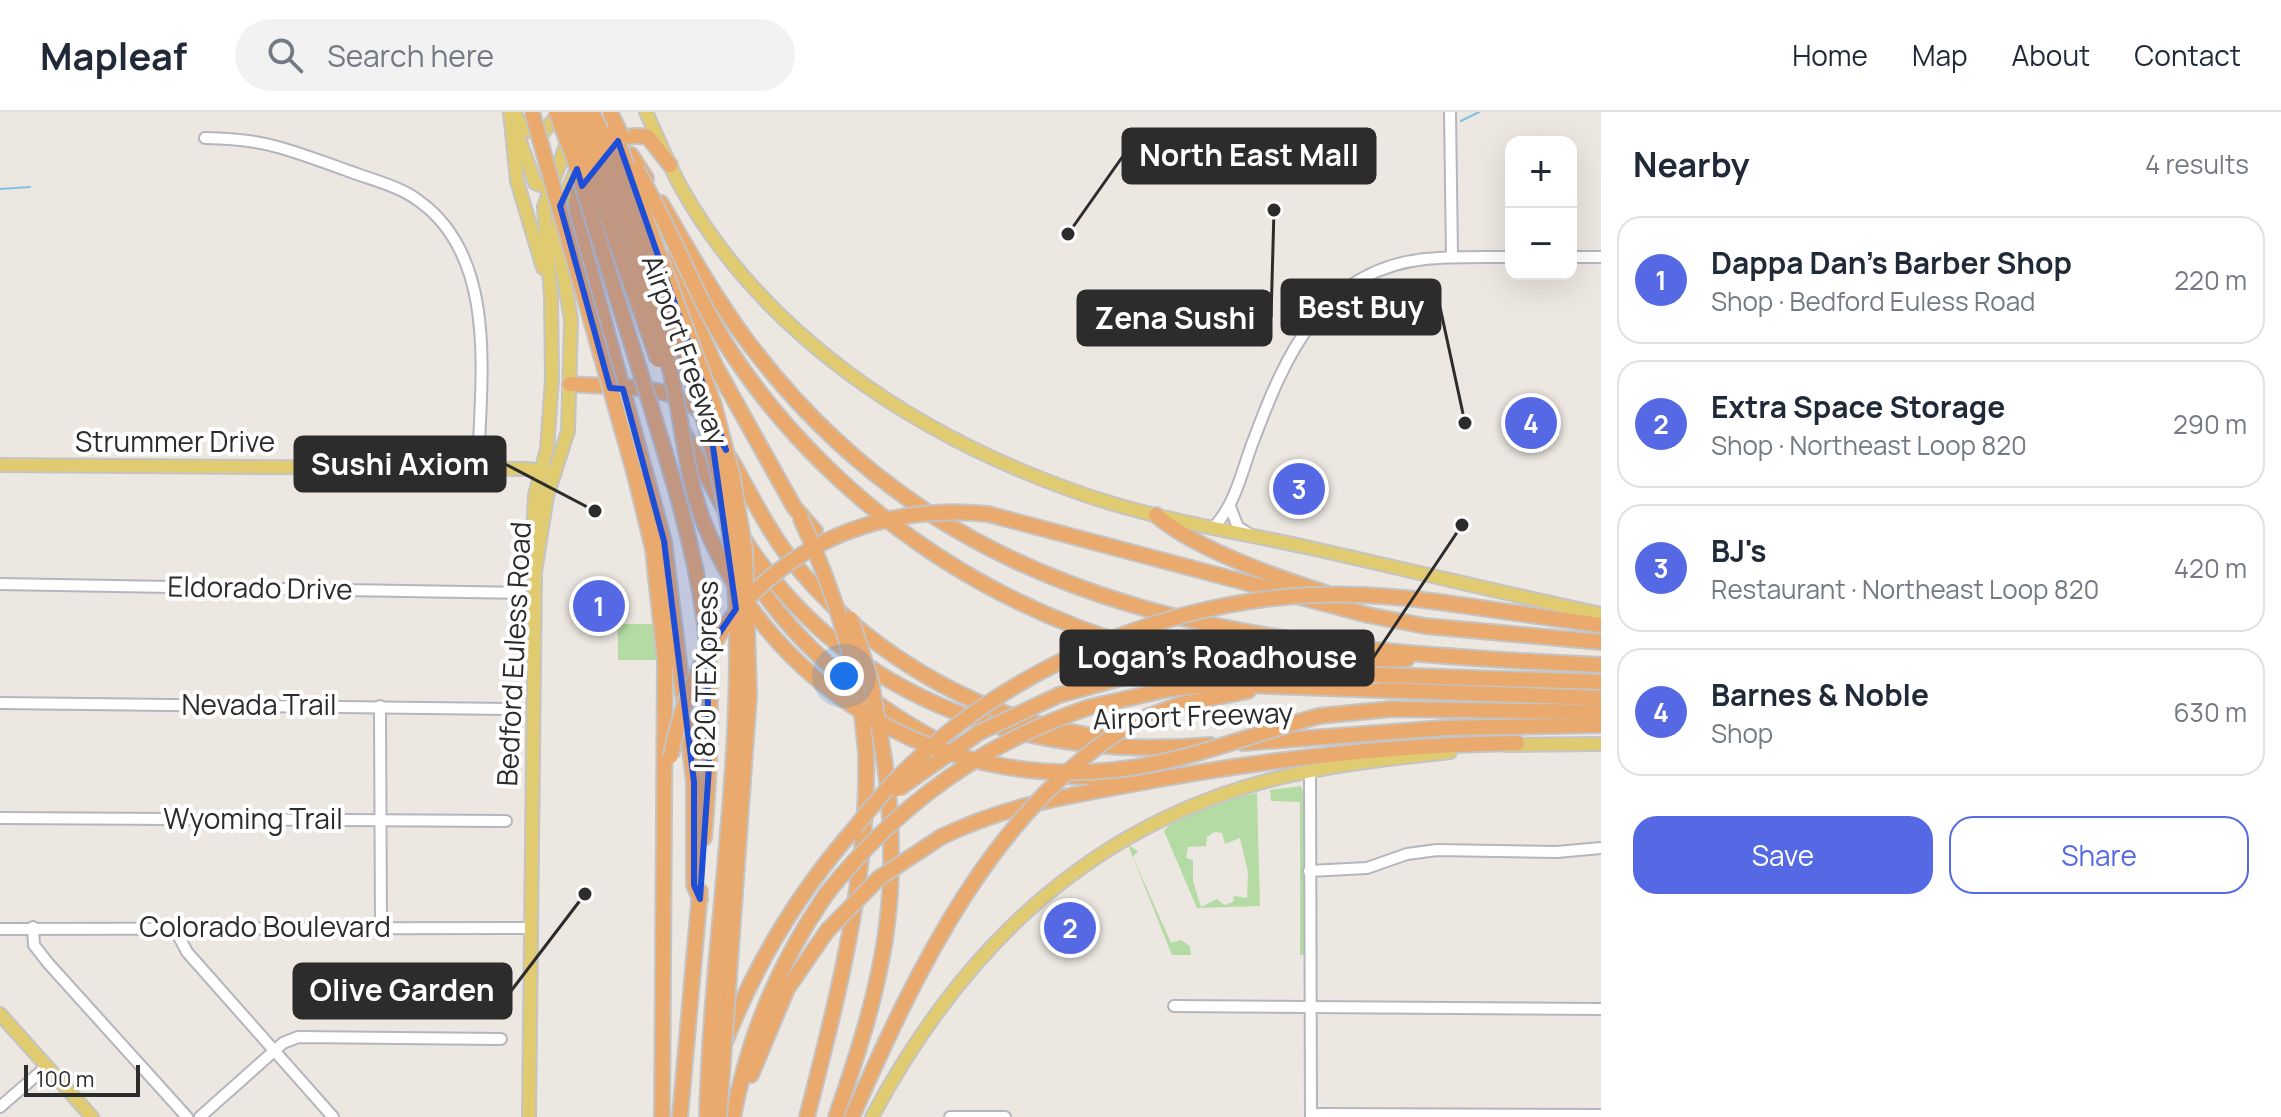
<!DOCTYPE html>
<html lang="en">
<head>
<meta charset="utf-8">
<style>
	:root { --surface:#fff; --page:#f2f2f3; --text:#1f2937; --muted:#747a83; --line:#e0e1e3; --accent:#5569e4 }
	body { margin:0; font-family:Manrope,sans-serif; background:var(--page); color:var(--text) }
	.controls { position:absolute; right:24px; top:24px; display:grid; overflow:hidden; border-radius:16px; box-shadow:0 8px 32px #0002 }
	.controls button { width:72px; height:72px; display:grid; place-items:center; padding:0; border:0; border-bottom:2px solid var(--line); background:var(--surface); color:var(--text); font:40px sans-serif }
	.scale { position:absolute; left:24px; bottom:20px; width:116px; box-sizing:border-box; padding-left:8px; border:4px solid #2c2c2c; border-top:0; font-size:22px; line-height:28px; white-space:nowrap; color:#2c2c2c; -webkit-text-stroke:6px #fff; paint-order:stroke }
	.you { position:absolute; left:844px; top:564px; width:28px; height:28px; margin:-20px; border:6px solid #fff; border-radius:50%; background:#1a73e8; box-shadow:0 0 0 12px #1a73e833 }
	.badge { display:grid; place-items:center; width:52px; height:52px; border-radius:50%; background:var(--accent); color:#fff; font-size:26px; font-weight:700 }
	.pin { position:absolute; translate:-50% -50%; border:4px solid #fff; box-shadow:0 2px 8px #0006 }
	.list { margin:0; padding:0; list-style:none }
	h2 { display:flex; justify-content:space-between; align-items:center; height:104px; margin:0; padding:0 32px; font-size:34px }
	h2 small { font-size:26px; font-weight:400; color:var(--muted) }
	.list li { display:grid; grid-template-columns:52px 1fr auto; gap:24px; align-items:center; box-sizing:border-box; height:128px; margin:0 16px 16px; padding:0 16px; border:2px solid var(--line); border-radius:24px }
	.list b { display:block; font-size:30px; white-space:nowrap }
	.list p { margin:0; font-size:26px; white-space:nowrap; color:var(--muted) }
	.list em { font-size:26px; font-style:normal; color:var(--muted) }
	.actions { display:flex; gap:16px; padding:24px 32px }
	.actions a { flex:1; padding:18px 0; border:2px solid var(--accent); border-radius:24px; text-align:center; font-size:28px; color:var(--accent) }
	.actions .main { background:var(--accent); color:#fff }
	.icon { flex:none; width:44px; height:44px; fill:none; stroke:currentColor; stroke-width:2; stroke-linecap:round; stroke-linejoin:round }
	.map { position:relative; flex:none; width:1601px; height:1005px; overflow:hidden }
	header { display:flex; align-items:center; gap:48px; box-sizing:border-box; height:112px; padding:0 40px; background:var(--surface); border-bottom:2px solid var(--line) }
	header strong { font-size:38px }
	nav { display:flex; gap:44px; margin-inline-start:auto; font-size:28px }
	.search { width:560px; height:72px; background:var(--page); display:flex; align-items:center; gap:20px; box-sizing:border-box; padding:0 28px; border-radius:44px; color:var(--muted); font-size:30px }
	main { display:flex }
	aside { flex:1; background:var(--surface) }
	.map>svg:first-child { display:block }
</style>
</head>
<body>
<header>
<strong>Mapleaf</strong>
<div class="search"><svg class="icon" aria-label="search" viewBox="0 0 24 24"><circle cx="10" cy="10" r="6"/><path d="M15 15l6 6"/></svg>Search here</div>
<nav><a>Home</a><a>Map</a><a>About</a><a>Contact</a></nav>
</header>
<main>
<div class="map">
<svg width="1601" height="1005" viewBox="0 0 1601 1005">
	<rect width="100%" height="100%" fill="#ece7e0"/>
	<!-- green -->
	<g fill="#b4dba4" fill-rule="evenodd">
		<path d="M618 512H654L658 548H618Z"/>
		<path d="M1301 674 1305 684 1304 843H1300V690L1271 689 1270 678Z"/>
		<path d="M1257 681 1260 794 1197 796 1164 719C1176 702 1236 685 1257 681ZM1214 720 1222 721 1225 732 1240 726 1248 760 1247 786 1234 784 1233 790 1224 793 1217 787 1201 795 1193 769V748L1186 746 1188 735 1206 734 1207 725Z"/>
		<path d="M1128 733 1138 739 1133 745 1171 831 1181 828 1190 834 1191 843H1172Z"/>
	</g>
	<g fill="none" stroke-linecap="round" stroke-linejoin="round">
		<!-- stream -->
		<g stroke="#81c2e0" stroke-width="2">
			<path d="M1461 9 1479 0"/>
			<path d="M0 77 30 75"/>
		</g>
		<!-- minor casing -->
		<g stroke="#b4b5be" stroke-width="14">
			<g id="minor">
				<path d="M1450 0 1452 145"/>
				<path d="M205 26C268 27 289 38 346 58 369 67 400 74 419 89 500 147 480 271 478 357"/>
				<path d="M1571 145H1601"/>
				<path d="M1230 395 1238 415 1249 422"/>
				<path d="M1214 415C1237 390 1242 357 1254 327 1286 242 1322 158 1425 147 1453 144 1482 145 1511 145"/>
				<path d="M0 472 521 481"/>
				<path d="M0 591 518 597"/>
				<path d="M380 594 381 816"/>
				<path d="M1310 660 1311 1005"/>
				<path d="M0 706 506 709"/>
				<path d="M1309 759 1367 756 1407 742 1437 738 1557 740 1601 736"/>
				<path d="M33 815 34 833 48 851 187 1005"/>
				<path d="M174 815 187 840 333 1005"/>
				<path d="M0 817 529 816"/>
				<path d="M1174 894 1601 897"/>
				<path d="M0 995 46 955"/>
				<path d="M200 1005 283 931 298 925 501 927"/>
				<path d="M950 1005H1005"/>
				<path d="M1311 1005 1318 1002 1601 1003"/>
			</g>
		</g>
		<!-- major casing -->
		<g stroke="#c4c4c4" stroke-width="16">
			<g id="major">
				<path d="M510 0 517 69 543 156"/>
				<path d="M514 0 524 17 541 23 560 0"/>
				<path d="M646 0C658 26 668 52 682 77 765 224 915 322 1071 378 1147 406 1228 418 1306 435 1404 457 1502 481 1601 502"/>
				<path d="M516 18 535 71 554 78"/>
				<path d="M0 353 527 357 555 361"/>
				<path d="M537 434 533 422 535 383 547 337 552 267 551 184 544 95 569 25"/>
				<path d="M1508 633 1601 632"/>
				<path d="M0 902 92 1005"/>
				<path d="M529 1005 535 460 547 384 568 319 571 208 557 125 559 99 578 54"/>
				<path d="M872 1005C958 844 1080 721 1259 671 1321 654 1386 647 1450 640"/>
			</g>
		</g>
		<!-- highway casing -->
		<g stroke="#c4c4c4" stroke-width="18">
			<g id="highway">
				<path d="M614 35C623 23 633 23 648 25L670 53"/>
				<path d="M631 43 646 66"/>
				<path d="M588 67 578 80 575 102 664 429 694 670V773L700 787"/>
				<path d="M661 91C688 138 715 186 747 229 961 515 1274 538 1601 553"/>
				<path d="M667 147 716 255 794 395 815 419"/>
				<path d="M570 272C612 276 676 269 705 305"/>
				<path d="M652 298C673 367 694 434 704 506 714 579 710 653 704 726"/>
				<path d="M684 321 725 398"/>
				<path d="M730 346C751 383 770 423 797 455 875 549 995 615 1116 627"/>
				<path d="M635 363 653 437 665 550 662 1005"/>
				<path d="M988 402 1368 503 1425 514 1601 530"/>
				<path d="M1156 403C1193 436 1278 466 1326 481"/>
				<path d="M743 426C848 588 1024 649 1210 633"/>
				<path d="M743 450C792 531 863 590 947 634"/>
				<path d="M1439 490 1601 513"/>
				<path d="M1236 551 1407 547"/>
				<path d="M1379 563 1601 570"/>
				<path d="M1059 583 1136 562 1207 552"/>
				<path d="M1090 595 1169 577 1215 572 1601 586"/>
				<path d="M1319 604 1391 597 1601 600"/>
				<path d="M1136 609 1181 592 1248 579"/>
				<path d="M1243 631 1445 616 1601 613"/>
				<path d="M1060 664 1123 666"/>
				<path d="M941 725C1003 695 1056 686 1122 674 1253 649 1383 633 1517 631"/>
				<path d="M726 928C757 848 799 780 855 716"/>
				<path d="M751 963 787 877 827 819"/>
				<path d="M680 1005 700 779"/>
				<path d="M733 1005C749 922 779 851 827 781"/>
				<path d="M807 1005C838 883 869 767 866 640"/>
				<path d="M836 1005C882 873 904 787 884 646"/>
			</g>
		</g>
		<!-- minor -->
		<use href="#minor" stroke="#fff" stroke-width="10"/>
		<!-- major -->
		<use href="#major" stroke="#e0cb71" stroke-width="12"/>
		<!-- highway -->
		<use href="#highway" stroke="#eaa96d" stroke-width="14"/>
		<!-- highway-bridge casing -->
		<g stroke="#c4c4c4" stroke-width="18" stroke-linecap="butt">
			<g id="highway-bridge">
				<path d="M532 0 635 363"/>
				<path d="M556 0 573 44 652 298"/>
				<path d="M570 0 658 248"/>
				<path d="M581 0C616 83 648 171 670 258 683 309 685 362 704 411 770 576 938 677 1114 658 1183 651 1252 622 1319 604"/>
				<path d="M592 0C616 49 632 101 651 152 691 262 732 373 736 491 743 663 711 834 707 1005"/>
				<path d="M610 0 622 25"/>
				<path d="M614 19 714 293 732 362 745 439 749 584 719 1005"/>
				<path d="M637 58C672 117 694 183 731 240 839 404 1023 523 1217 552 1271 561 1325 562 1379 563"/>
				<path d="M800 405C836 482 859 556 866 640"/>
				<path d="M851 507 871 569 884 646"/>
				<path d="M671 644C700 486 827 386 988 402"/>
				<path d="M898 677 980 620 1059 583"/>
				<path d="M855 716C957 578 1142 491 1312 483 1355 481 1397 484 1439 490"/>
				<path d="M827 781C898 693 982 631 1090 595"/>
				<path d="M827 819 879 766 941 725"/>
				<path d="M852 1005C916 859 994 693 1136 609"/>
			</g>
		</g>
		<!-- highway-bridge -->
		<use href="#highway-bridge" stroke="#eaa96d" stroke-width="14"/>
	</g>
	<!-- marked area -->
	<path fill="#1d4ed8" fill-opacity="0.2" stroke="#1d4ed8" stroke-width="6" stroke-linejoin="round" d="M618 29 726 338 719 325 712 328 736 497 707 539 709 655 700 787 694 773V670L664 429 623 277 610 276 560 94 577 57 582 74Z"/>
	<g text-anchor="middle" stroke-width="8" stroke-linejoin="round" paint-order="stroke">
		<!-- street labels -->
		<g font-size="28" fill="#2c2c2c" stroke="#fff">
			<text transform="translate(685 238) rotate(70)" y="10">Airport Freeway</text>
			<text x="175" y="340">Strummer Drive</text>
			<text transform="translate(260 476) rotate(1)" y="10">Eldorado Drive</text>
			<text transform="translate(514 542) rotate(-87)" y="10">Bedford Euless Road</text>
			<text transform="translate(706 563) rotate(-89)" y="10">I 820 TEXpress</text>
			<text x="259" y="603">Nevada Trail</text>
			<text transform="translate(1193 604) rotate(-2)" y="10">Airport Freeway</text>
			<text x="253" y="717">Wyoming Trail</text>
			<text x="265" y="825">Colorado Boulevard</text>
		</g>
	</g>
	<!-- callouts -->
	<path fill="none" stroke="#2c2c2c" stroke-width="3" d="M1068 122L1123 44M1465 311L1440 195M1274 98L1271 206M595 399L505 352M1462 413L1373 546M585 782L511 879"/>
	<g fill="#2c2c2c" stroke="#fff" stroke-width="3">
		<circle cx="1068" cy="122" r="8"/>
		<circle cx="1465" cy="311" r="8"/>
		<circle cx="1274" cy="98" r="8"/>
		<circle cx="595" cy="399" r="8"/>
		<circle cx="1462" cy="413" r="8"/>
		<circle cx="585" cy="782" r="8"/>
	</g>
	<g fill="#2c2c2c" stroke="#2c2c2c" stroke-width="3">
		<rect x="1123" y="17" width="252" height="54" rx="8"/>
		<rect x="1282" y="168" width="158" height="54" rx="8"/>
		<rect x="1078" y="179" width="193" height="54" rx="8"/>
		<rect x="295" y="325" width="210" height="54" rx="8"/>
		<rect x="1061" y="519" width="312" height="54" rx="8"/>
		<rect x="294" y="852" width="217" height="54" rx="8"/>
	</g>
	<g font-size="30" text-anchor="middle" font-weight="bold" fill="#fff">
		<text x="1249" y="54">North East Mall</text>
		<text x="1361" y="206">Best Buy</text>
		<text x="1175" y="217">Zena Sushi</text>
		<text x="400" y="363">Sushi Axiom</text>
		<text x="1217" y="556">Logan's Roadhouse</text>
		<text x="402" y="889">Olive Garden</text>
	</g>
</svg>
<div class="controls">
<button>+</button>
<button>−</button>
</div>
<div class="scale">100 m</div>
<div class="you"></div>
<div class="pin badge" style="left:599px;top:494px">1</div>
<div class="pin badge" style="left:1070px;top:816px">2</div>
<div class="pin badge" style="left:1299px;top:377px">3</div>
<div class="pin badge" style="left:1531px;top:311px">4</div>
</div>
<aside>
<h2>Nearby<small>4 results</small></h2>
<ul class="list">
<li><span class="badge">1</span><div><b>Dappa Dan’s Barber Shop</b><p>Shop · Bedford Euless Road</p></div><em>220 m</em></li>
<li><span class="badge">2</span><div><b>Extra Space Storage</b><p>Shop · Northeast Loop 820</p></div><em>290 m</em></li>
<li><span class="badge">3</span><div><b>BJ's</b><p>Restaurant · Northeast Loop 820</p></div><em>420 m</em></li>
<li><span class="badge">4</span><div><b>Barnes &amp; Noble</b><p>Shop</p></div><em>630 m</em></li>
</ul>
<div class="actions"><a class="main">Save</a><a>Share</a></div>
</aside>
</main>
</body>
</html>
